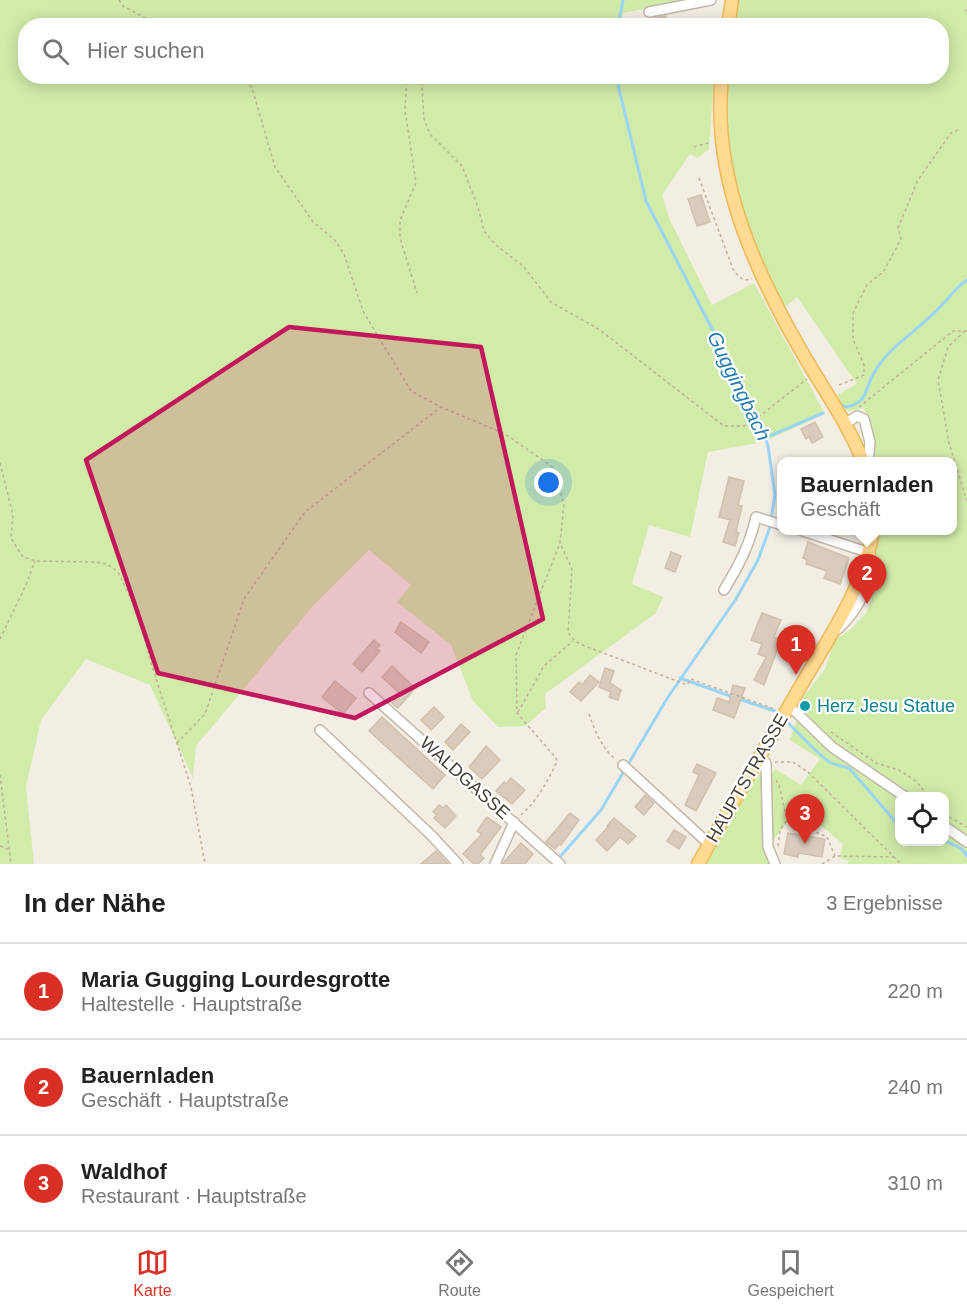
<!DOCTYPE html>
<html lang="de">
<head>
<meta charset="utf-8">
<style>
	:root { --surface:#fff; --page:#f2f2f2; --text:#222; --muted:#767676; --line:#e0e0e0; --accent:#d93025 }
	body { margin:0; font-family:Helvetica,sans-serif; background:var(--page); color:var(--text) }
	.controls { position:absolute; right:18px; bottom:18px; display:grid; overflow:hidden; border-radius:12px; box-shadow:0 3px 15px #0003 }
	.controls button { width:54px; height:54px; display:grid; place-items:center; padding:0; border:0; border-bottom:2px solid var(--line); background:var(--surface); color:var(--text); font:30px sans-serif }
	.you { position:absolute; left:549px; top:483px; width:21px; height:21px; margin:-15px; border:4px solid #fff; border-radius:50%; background:#1a73e8; box-shadow:0 0 0 9px #1a73e833 }
	.badge { display:grid; place-items:center; width:39px; height:39px; border-radius:50%; background:var(--accent); color:#fff; font-size:20px; font-weight:700 }
	.pin { position:absolute; translate:-50% -50px; filter:drop-shadow(0 2px 3px #0008) }
	.pin::after { content:''; position:absolute; top:32px; width:21px; height:18px; background:inherit; clip-path:polygon(0 0,100% 0,50% 100%) }
	.popup { position:absolute; left:777px; top:457px; width:180px; height:78px; box-sizing:border-box; display:grid; place-content:center; border-radius:12px; background:var(--surface); filter:drop-shadow(0 2px 4px #0005); font-size:20px; white-space:nowrap; color:var(--muted) }
	.popup b { font-size:22px; color:var(--text) }
	.popup::after { content:''; position:absolute; left:50%; top:100%; margin-left:-12px; border:12px solid transparent; border-top-color:var(--surface) }
	.list { margin:0; padding:0; list-style:none }
	h2 { display:flex; justify-content:space-between; align-items:center; height:78px; margin:0; padding:0 24px; font-size:26px }
	h2 small { font-size:20px; font-weight:400; color:var(--muted) }
	.list li { display:grid; grid-template-columns:39px 1fr auto; gap:18px; align-items:center; box-sizing:border-box; height:96px; padding:0 24px; border-top:2px solid var(--line) }
	.list b { display:block; font-size:22px; white-space:nowrap }
	.list p { margin:0; font-size:20px; white-space:nowrap; color:var(--muted) }
	.list em { font-size:20px; font-style:normal; color:var(--muted) }
	.icon { flex:none; width:33px; height:33px; fill:none; stroke:currentColor; stroke-width:2; stroke-linecap:round; stroke-linejoin:round }
	.map { position:relative; flex:none; width:967px; height:864px; overflow:hidden }
	.search { position:absolute; background:var(--surface); box-shadow:0 3px 15px #0003; left:18px; right:18px; top:18px; height:66px; display:flex; align-items:center; gap:15px; box-sizing:border-box; padding:0 21px; border-radius:24px; color:var(--muted); font-size:22px }
	.sheet { height:366px; background:var(--surface) }
	nav { display:flex; justify-content:space-around; align-items:center; box-sizing:border-box; height:84px; border-top:2px solid var(--line); background:var(--surface); font-size:16px; color:var(--muted) }
	nav a { display:grid; justify-items:center; gap:3px }
	nav .on { color:var(--accent) }
	.map>svg:first-child { display:block }
</style>
</head>
<body>
<div class="map">
<svg width="967" height="864" viewBox="0 0 967 864">
	<rect width="100%" height="100%" fill="#f3eee4"/>
	<!-- green -->
	<g fill="#d1eba9" fill-rule="evenodd">
		<path d="M0 0H691L623 13 621 26H26V76L714 77 709 149 698 158 690 154 662 195 670 220 712 305 754 283 825 414 763 442 708 452 690 537 649 525 632 584 663 597 656 613 545 694 546 708 525 726 498 727 473 701 451 645 397 602 411 585 369 550 313 606 196 746 193 778 150 685 86 659 41 720 26 787 34 864H0Z"/>
		<path d="M737 0H967V864H847L849 861 839 858 843 844 799 807 764 852 771 864H705L755 774 770 776 775 769 801 785 820 759 790 740 804 696 825 669 835 640 851 629 866 613 872 599 868 597 877 564 873 560 878 531 952 530V462L873 461C874 443 875 423 863 408L848 411 840 404 835 396 857 384 797 297 785 307C771 277 755 248 744 218 726 173 724 124 727 77L942 76V26L735 25ZM900 796H944V842H900Z"/>
	</g>
	<g fill="none" stroke-linecap="round" stroke-linejoin="round">
		<!-- stream -->
		<g stroke="#9bd5f6" stroke-width="3">
			<path d="M618 26 623 0"/>
			<path d="M843 405 846 407C867 404 865 389 874 373 889 346 920 329 940 307 950 297 955 288 967 280"/>
			<path d="M765 438 823 413"/>
			<path d="M680 678 733 697"/>
			<path d="M739 699 775 711 780 716"/>
			<path d="M785 720C800 734 812 749 828 761 832 765 842 765 850 769L900 827"/>
			<path d="M944 839C951 847 961 844 967 856"/>
			<path d="M558 859 601 810 668 697 736 599 758 560 769 530 775 495 768 446 760 422 646 201 616 76"/>
		</g>
	</g>
	<!-- building -->
	<g fill="#d9ccbc" stroke="#d1c0ab" stroke-width="1.5">
		<path d="M666 16 668 26H640V21Z"/>
		<path d="M701 195 710 222 697 226 688 199Z"/>
		<path d="M815 422 823 437 812 443 809 437 806 439 801 429Z"/>
		<path d="M729 477 744 481 738 505 742 506 736 532 739 533 735 546 723 542 730 520 719 517Z"/>
		<path d="M808 542 849 558 840 584 824 578 827 571 806 564 807 560 803 558Z"/>
		<path d="M671 552 681 556 675 572 665 568Z"/>
		<path d="M762 613 781 620 774 637 781 640 764 685 754 680 766 657 758 654 762 644 751 640Z"/>
		<path d="M401 622 429 642 421 653 395 632Z"/>
		<path d="M374 640 380 645 376 649 380 651 362 672 353 664Z"/>
		<path d="M392 666 415 688 398 708 392 703 400 694 382 677Z"/>
		<path d="M605 668 614 671 610 683 621 690 618 700 609 697 611 692 599 687Z"/>
		<path d="M590 675 599 682 581 701 570 692 579 682 582 685Z"/>
		<path d="M335 681 356 698 343 714 322 697Z"/>
		<path d="M733 685 745 688 734 718 713 710 717 698 729 702Z"/>
		<path d="M434 707 444 717 431 730 421 720Z"/>
		<path d="M382 717 445 775 433 789 369 731Z"/>
		<path d="M461 724 470 732 453 750 445 742Z"/>
		<path d="M486 746 500 760 482 779 469 767Z"/>
		<path d="M697 764 716 773 696 811 685 805 699 775 693 772Z"/>
		<path d="M511 778 525 790 512 804 496 791 504 782 506 784Z"/>
		<path d="M645 795 654 803 644 815 635 807Z"/>
		<path d="M439 805 443 808 446 805 456 816 445 828 434 818 437 815 433 812Z"/>
		<path d="M570 813 579 820 561 845 559 844 555 849 546 842Z"/>
		<path d="M487 817 501 827 480 855 484 858 478 864H474L463 854 482 834 477 831Z"/>
		<path d="M614 818 636 836 628 844 620 837 607 851 596 840 608 827 607 826Z"/>
		<path d="M674 830 686 837 679 849 667 841Z"/>
		<path d="M788 833 825 839 822 857 799 853 798 857 784 854Z"/>
		<path d="M521 843 533 854 525 864H502Z"/>
		<path d="M436 851 448 864H421Z"/>
	</g>
	<g fill="none" stroke-linecap="round" stroke-linejoin="round">
		<!-- minor casing -->
		<g stroke="#c3b8a9" stroke-width="12">
			<g id="minor">
				<path d="M649 12 711 0"/>
				<path d="M845 424 857 416 864 419 870 442 868 462"/>
				<path d="M800 530 870 553C870 586 861 607 838 629"/>
				<path d="M724 590C739 565 749 547 756 517L782 525"/>
				<path d="M369 693 560 864"/>
				<path d="M789 707 797 713 832 747 904 796"/>
				<path d="M320 730 431 835 458 864"/>
				<path d="M758 758 766 763 768 847 775 864"/>
				<path d="M623 765 709 844"/>
				<path d="M944 826 967 842"/>
				<path d="M495 864 514 822"/>
			</g>
		</g>
		<!-- major casing -->
		<g stroke="#edb859" stroke-width="15">
			<g id="major">
				<path d="M728 26 732 0"/>
				<path d="M722 76C711 175 754 270 803 354 823 389 848 423 863 462"/>
				<path d="M698 864C732 803 768 743 803 682 831 634 865 586 873 530"/>
			</g>
		</g>
		<!-- path -->
		<g stroke="#c2b096" stroke-width="1.5" stroke-dasharray="3 3" stroke-linecap="butt">
			<path d="M119 0 123 6 160 26"/>
			<path d="M965 11 967 10"/>
			<path d="M242 76 252 88 275 167 313 222 334 239 344 254 363 311 411 391 441 407 505 434 554 468 564 505 560 543 572 569 568 633 574 640 580 644 682 683 687 685 691 679 774 709"/>
			<path d="M407 76 405 110 416 183 400 220V238L417 293"/>
			<path d="M419 76 422 88 424 119 430 134 462 166 478 207 484 231 496 245 524 267 551 302 600 330 724 426H744L761 415 807 379"/>
			<path d="M694 147 711 142"/>
			<path d="M699 178 733 269C738 276 742 282 752 279"/>
			<path d="M965 331 948 347 938 380 949 443 967 501"/>
			<path d="M839 385 864 375V365L853 339V313L867 285 884 271 901 239 898 228 918 180 951 133 958 130"/>
			<path d="M859 407 953 331H967"/>
			<path d="M0 463 13 515 11 538 23 557 35 561 95 562 107 564 118 572 137 611 152 666 191 787 205 864"/>
			<path d="M0 639 26 585 35 561"/>
			<path d="M518 712 544 666 573 641"/>
			<path d="M589 714C595 731 601 747 615 759"/>
			<path d="M831 732 876 763 899 770 916 781 928 796"/>
			<path d="M177 743 205 714 244 599 305 512 441 407"/>
			<path d="M775 762H793L808 772 901 864"/>
			<path d="M0 775 11 864"/>
			<path d="M776 780 779 785 787 820"/>
			<path d="M944 814 967 827"/>
			<path d="M521 815C537 801 547 782 557 762L556 758 517 713 516 655 560 543"/>
			<path d="M0 846 9 850"/>
			<path d="M778 846 780 830 787 820 827 837 835 856"/>
			<path d="M822 864 835 856 894 857"/>
		</g>
		<!-- minor -->
		<use href="#minor" stroke="#fff" stroke-width="9"/>
		<!-- major -->
		<use href="#major" stroke="#ffda91" stroke-width="12"/>
	</g>
	<!-- marked area -->
	<path fill="#c2185b" fill-opacity="0.2" stroke="#c2185b" stroke-width="4.5" stroke-linejoin="round" d="M289 327 481 347 543 619 355 718 158 673 86 460Z"/>
	<!-- markers -->
	<circle fill="#0f9aa8" stroke="#fff" stroke-width="2" cx="805" cy="706" r="6"/>
	<g text-anchor="middle" stroke-width="4.5" stroke-linejoin="round" paint-order="stroke">
		<!-- culture labels -->
		<g font-size="18" fill="#0d838f" stroke="#fff" text-anchor="start">
			<text x="817" y="712">Herz Jesu Statue</text>
		</g>
		<!-- street labels -->
		<g font-size="18" fill="#463e33" stroke="#fff">
			<text transform="translate(465 778) rotate(42)" y="6">WALDGASSE</text>
			<text transform="translate(747 778) rotate(-60)" y="6">HAUPTSTRASSE</text>
		</g>
		<!-- water labels -->
		<g font-size="20" font-style="italic" fill="#247db2" stroke="#fff">
			<text transform="translate(739 386) rotate(64)" y="7">Guggingbach</text>
		</g>
	</g>
</svg>
<div class="controls">
<button><svg class="icon" aria-label="locate" viewBox="0 0 24 24"><circle cx="12" cy="12" r="6"/><path d="M12 2v4M12 18v4M2 12h4M18 12h4"/></svg></button>
</div>
<div class="you"></div>
<div class="pin badge" style="left:796px;top:675px">1</div>
<div class="pin badge" style="left:867px;top:604px">2</div>
<div class="popup"><b>Bauernladen</b>Geschäft</div>
<div class="pin badge" style="left:805px;top:844px">3</div>
<div class="search"><svg class="icon" aria-label="search" viewBox="0 0 24 24"><circle cx="10" cy="10" r="6"/><path d="M15 15l6 6"/></svg>Hier suchen</div>
</div>
<section class="sheet">
<h2>In der Nähe<small>3 Ergebnisse</small></h2>
<ul class="list">
<li><span class="badge">1</span><div><b>Maria Gugging Lourdesgrotte</b><p>Haltestelle · Hauptstraße</p></div><em>220 m</em></li>
<li><span class="badge">2</span><div><b>Bauernladen</b><p>Geschäft · Hauptstraße</p></div><em>240 m</em></li>
<li><span class="badge">3</span><div><b>Waldhof</b><p>Restaurant · Hauptstraße</p></div><em>310 m</em></li>
</ul>
</section>
<nav>
<a class="on"><svg class="icon" aria-label="map" viewBox="0 0 24 24"><path d="M3 6l6-2 6 2 6-2v14l-6 2-6-2-6 2zM9 4v14M15 6v14"/></svg>Karte</a>
<a><svg class="icon" aria-label="directions" viewBox="0 0 24 24"><path d="M12 3l9 9-9 9-9-9zM9 14v-3h6M13 9l2 2-2 2"/></svg>Route</a>
<a><svg class="icon" aria-label="saved" viewBox="0 0 24 24"><path d="M7 4h10v16l-5-4-5 4z"/></svg>Gespeichert</a>
</nav>
</body>
</html>
